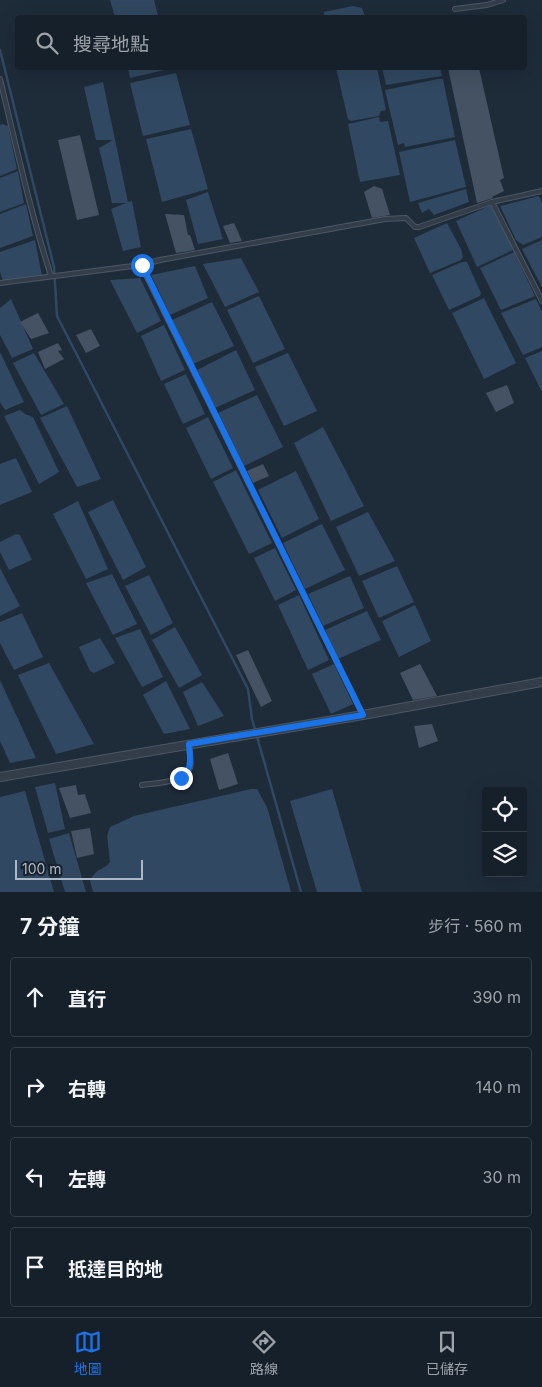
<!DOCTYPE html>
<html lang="zh-TW">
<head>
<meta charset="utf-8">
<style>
	:root { --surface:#16202b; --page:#1f2833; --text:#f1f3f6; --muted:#9ea3a9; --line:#353e47; --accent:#1a73e8 }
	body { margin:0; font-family:Inter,"Noto Sans TC",sans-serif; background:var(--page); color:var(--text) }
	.controls { position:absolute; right:15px; bottom:15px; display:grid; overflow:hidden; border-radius:5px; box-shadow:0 5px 20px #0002 }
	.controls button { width:45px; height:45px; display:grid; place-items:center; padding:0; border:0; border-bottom:1px solid var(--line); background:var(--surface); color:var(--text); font:25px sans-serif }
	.scale { position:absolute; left:15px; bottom:12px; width:128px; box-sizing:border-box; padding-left:5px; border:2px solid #acb8c6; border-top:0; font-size:14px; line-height:18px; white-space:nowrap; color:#acb8c6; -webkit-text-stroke:4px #18222d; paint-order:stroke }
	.stop { position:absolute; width:15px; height:15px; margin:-11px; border:4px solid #1a73e8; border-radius:50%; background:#fff }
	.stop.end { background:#1a73e8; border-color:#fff; box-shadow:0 1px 5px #0008 }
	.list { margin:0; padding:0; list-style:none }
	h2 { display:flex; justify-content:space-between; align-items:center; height:65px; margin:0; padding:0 20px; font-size:21px }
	h2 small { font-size:16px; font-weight:400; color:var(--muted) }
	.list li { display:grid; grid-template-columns:32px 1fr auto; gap:15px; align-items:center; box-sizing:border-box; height:80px; margin:0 10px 10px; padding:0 10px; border:1px solid var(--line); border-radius:5px }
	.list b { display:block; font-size:19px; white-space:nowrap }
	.list em { font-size:16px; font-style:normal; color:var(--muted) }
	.icon { flex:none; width:28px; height:28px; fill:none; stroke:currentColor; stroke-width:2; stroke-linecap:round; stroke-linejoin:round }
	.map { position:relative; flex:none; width:542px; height:892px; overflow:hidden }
	.search { position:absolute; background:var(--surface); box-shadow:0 5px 20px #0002; left:15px; right:15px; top:15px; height:55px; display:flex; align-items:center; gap:12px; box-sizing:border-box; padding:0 18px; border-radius:5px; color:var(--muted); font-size:19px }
	.sheet { height:425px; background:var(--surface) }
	nav { display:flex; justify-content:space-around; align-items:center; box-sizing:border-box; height:70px; border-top:1px solid var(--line); background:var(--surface); font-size:14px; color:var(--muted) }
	nav a { display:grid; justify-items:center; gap:2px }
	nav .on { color:var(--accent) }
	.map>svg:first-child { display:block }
</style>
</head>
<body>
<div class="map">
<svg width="542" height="892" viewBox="0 0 542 892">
	<rect width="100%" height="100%" fill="#1e2b39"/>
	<!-- water -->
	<g fill="#304861">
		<path d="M110 0H154L158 16 150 18 115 17Z"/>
		<path d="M353 6 362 8 365 17H324V12Z"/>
		<path d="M128 68H173L130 78Z"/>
		<path d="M336 68H377L386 110 381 111 379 116 351 121 348 119Z"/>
		<path d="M382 68H440L442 76 386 85Z"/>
		<path d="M176 73 190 125 143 136 130 83Z"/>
		<path d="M438 79H443L455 137 405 147 404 143 398 145 385 90Z"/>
		<path d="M103 82 128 202 132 201 141 247 123 251 111 209 126 203H112L99 148 113 140H96L84 87Z"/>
		<path d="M379 117 380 122 388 121 400 175 360 182 348 124Z"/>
		<path d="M2 124 8 126 17 169 0 176V125Z"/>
		<path d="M191 129 208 189 162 202 146 139Z"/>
		<path d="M455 140 466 187 410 202 399 152Z"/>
		<path d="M18 171 24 203 0 212V178Z"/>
		<path d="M466 189 469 202 434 215 429 209 422 213 418 203Z"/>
		<path d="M208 192 223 239 198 244 186 200Z"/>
		<path d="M539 196 542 203V237L523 245 516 240 500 206Z"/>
		<path d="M26 204 33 236 0 248V214Z"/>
		<path d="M491 205 513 250 477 267 456 221Z"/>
		<path d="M447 223 461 249 463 257 461 260 430 273 414 238Z"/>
		<path d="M35 240 42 276 4 284 0 272V252Z"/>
		<path d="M542 240V287L522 249Z"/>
		<path d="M514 252 535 296 501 310 480 268Z"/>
		<path d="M241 258 259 292 225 307 203 264Z"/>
		<path d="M462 262H467L481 293 480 296 449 310 432 275Z"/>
		<path d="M195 266 208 298 170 315 151 275Z"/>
		<path d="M140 278 161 321 137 333 110 280Z"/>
		<path d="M259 296 285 349 253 363 227 310Z"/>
		<path d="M484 298 516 363 484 379 452 313Z"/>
		<path d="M11 299 33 349 12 358 0 335V308Z"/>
		<path d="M536 299 542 312V347L523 355 501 313Z"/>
		<path d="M212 302 234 346 193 364 172 320Z"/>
		<path d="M164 325 185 370 161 381 141 336Z"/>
		<path d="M236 350 255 390 215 408 197 370Z"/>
		<path d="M542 351V392L525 358Z"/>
		<path d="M0 352 24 402 5 410 0 402Z"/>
		<path d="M34 353 64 404 41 415 13 363Z"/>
		<path d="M288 353 317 411 284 426 255 367Z"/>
		<path d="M186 374 205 414 183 424 164 384Z"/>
		<path d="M257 395 283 447 244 466 218 413Z"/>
		<path d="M67 406 101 479 77 487 40 418Z"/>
		<path d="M20 410 25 414 33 417 59 472 39 484 4 416Z"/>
		<path d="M208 417 233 468 211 479 186 428Z"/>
		<path d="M323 427 364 506 331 521 294 443Z"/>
		<path d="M16 458 32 492 0 505V464Z"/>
		<path d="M236 470 272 543 249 554 213 482Z"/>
		<path d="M296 471 319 519 282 538 258 490Z"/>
		<path d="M113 500 146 567 123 580 88 512Z"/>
		<path d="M78 501 108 569 86 579 53 514Z"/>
		<path d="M368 512 395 561 359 576 336 527Z"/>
		<path d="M322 524 345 570 305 589 283 543Z"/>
		<path d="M16 534 20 535 32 560 9 570 0 552V542Z"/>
		<path d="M275 548 296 590 275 601 254 558Z"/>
		<path d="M397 566 414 602 379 618 362 581Z"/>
		<path d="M0 568 20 606 0 616Z"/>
		<path d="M112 574 137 624 113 635 86 583Z"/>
		<path d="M149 575 173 623 151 635 125 586Z"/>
		<path d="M350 576 364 608 323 626 308 594Z"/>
		<path d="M299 595 329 660 308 670 278 605Z"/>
		<path d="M415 605 431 641 399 657 382 621Z"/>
		<path d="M367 611 381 640 338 659 325 630Z"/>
		<path d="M22 613 43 657 14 670 0 643V622Z"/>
		<path d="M175 627 202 675 179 688 152 640Z"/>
		<path d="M140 629 163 677 142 687 115 638Z"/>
		<path d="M100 638 115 663 94 673 90 671 79 647Z"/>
		<path d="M49 663 94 744 56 754 18 675Z"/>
		<path d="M334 664 353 704 331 714 312 674Z"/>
		<path d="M0 680 36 758 10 763 0 741Z"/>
		<path d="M166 681 190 729 164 734 143 695Z"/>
		<path d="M202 682 224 716 198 726 183 692Z"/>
		<path d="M55 783 65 829 48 833 35 787Z"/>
		<path d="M251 789H257L267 807 291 892H93L90 881C97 867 103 871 110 862L107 836 110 827 134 816Z"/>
		<path d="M332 789 362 892H317L290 801Z"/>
		<path d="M25 791 54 892H0V797Z"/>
		<path d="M69 833 86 892H65L49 839Z"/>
	</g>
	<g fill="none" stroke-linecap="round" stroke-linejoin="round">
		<!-- stream -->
		<path stroke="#304861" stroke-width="2.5" d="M0 50 54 267 57 316 248 689 252 719 301 892"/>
	</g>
	<!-- building -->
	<g fill="#445263">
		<path d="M448 68H479L504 178 500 180 504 191 492 197 493 198 477 203Z"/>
		<path d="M80 135 99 215 77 220 58 140Z"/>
		<path d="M374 186 382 189 390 215 372 218 364 192Z"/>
		<path d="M165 214 184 215 188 235H190L195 250 176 253Z"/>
		<path d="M234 223 242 241 230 243 223 226Z"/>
		<path d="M38 313 49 333 31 339 20 322Z"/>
		<path d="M91 329 100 346 86 353 76 335Z"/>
		<path d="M58 343 62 350 58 351 64 359 45 369 38 352Z"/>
		<path d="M507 385 514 403 496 412 486 393Z"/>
		<path d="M263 464 269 476 253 483 247 471Z"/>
		<path d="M248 650 272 701 261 707 236 655Z"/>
		<path d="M420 664 437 696 413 700 400 673Z"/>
		<path d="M432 724 438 741 419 748 414 726Z"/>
		<path d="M228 753 238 784 219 790 210 759Z"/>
		<path d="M76 785 78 795 85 794 91 813 70 818 59 788Z"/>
		<path d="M90 828 94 854 77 858 71 831Z"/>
	</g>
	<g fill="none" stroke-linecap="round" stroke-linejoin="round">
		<!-- service casing -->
		<g stroke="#4d5864" stroke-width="6">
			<g id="service">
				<path d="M455 9 487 5 503 0"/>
				<path d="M0 79C16 145 30 211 51 276"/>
				<path d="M492 202 542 301"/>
				<path d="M141 265 363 715"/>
				<path d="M0 283 141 265 160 260 385 219 406 218 415 227H419L492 202 542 191"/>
				<path d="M142 785C155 783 184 783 190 768 192 762 189 751 189 744"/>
			</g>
		</g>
		<!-- minor casing -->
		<g stroke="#4d5864" stroke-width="10">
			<path id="minor" d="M0 777 363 715 542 682"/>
		</g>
		<!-- service -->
		<use href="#service" stroke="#323d49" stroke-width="4"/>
		<!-- minor -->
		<use href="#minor" stroke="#323d49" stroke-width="8"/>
	</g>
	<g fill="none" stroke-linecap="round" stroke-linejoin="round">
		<!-- route -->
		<path stroke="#1a73e8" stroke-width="6" d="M142 265 363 715 189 744C190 758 193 769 181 778"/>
	</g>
</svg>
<div class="controls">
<button><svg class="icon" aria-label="locate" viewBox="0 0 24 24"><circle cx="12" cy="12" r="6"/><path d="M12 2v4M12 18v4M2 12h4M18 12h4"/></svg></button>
<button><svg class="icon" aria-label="layers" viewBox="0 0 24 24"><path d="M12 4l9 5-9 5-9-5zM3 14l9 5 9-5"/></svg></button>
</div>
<div class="scale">100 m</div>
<div class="stop" style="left:142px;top:265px"></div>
<div class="stop end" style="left:181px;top:778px"></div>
<div class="search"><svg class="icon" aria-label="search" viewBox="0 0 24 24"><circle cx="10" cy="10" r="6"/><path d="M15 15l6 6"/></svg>搜尋地點</div>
</div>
<section class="sheet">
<h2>7 分鐘<small>步行 · 560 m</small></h2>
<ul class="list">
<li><svg class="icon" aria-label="ahead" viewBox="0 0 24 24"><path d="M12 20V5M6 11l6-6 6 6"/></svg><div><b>直行</b></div><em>390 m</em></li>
<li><svg class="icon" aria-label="right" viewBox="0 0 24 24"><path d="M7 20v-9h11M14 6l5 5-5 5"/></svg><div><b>右轉</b></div><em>140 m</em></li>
<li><svg class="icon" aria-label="left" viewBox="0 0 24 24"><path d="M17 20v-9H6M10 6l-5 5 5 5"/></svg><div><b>左轉</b></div><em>30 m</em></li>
<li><svg class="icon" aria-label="arrive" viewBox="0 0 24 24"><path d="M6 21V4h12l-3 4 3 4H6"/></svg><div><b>抵達目的地</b></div></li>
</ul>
</section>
<nav>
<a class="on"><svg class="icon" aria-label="map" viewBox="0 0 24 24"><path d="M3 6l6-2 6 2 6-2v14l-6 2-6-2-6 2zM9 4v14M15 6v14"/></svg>地圖</a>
<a><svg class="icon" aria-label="directions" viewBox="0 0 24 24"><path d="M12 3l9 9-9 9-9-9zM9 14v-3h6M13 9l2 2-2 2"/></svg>路線</a>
<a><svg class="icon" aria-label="saved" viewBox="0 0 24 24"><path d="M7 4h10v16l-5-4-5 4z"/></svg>已儲存</a>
</nav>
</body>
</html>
